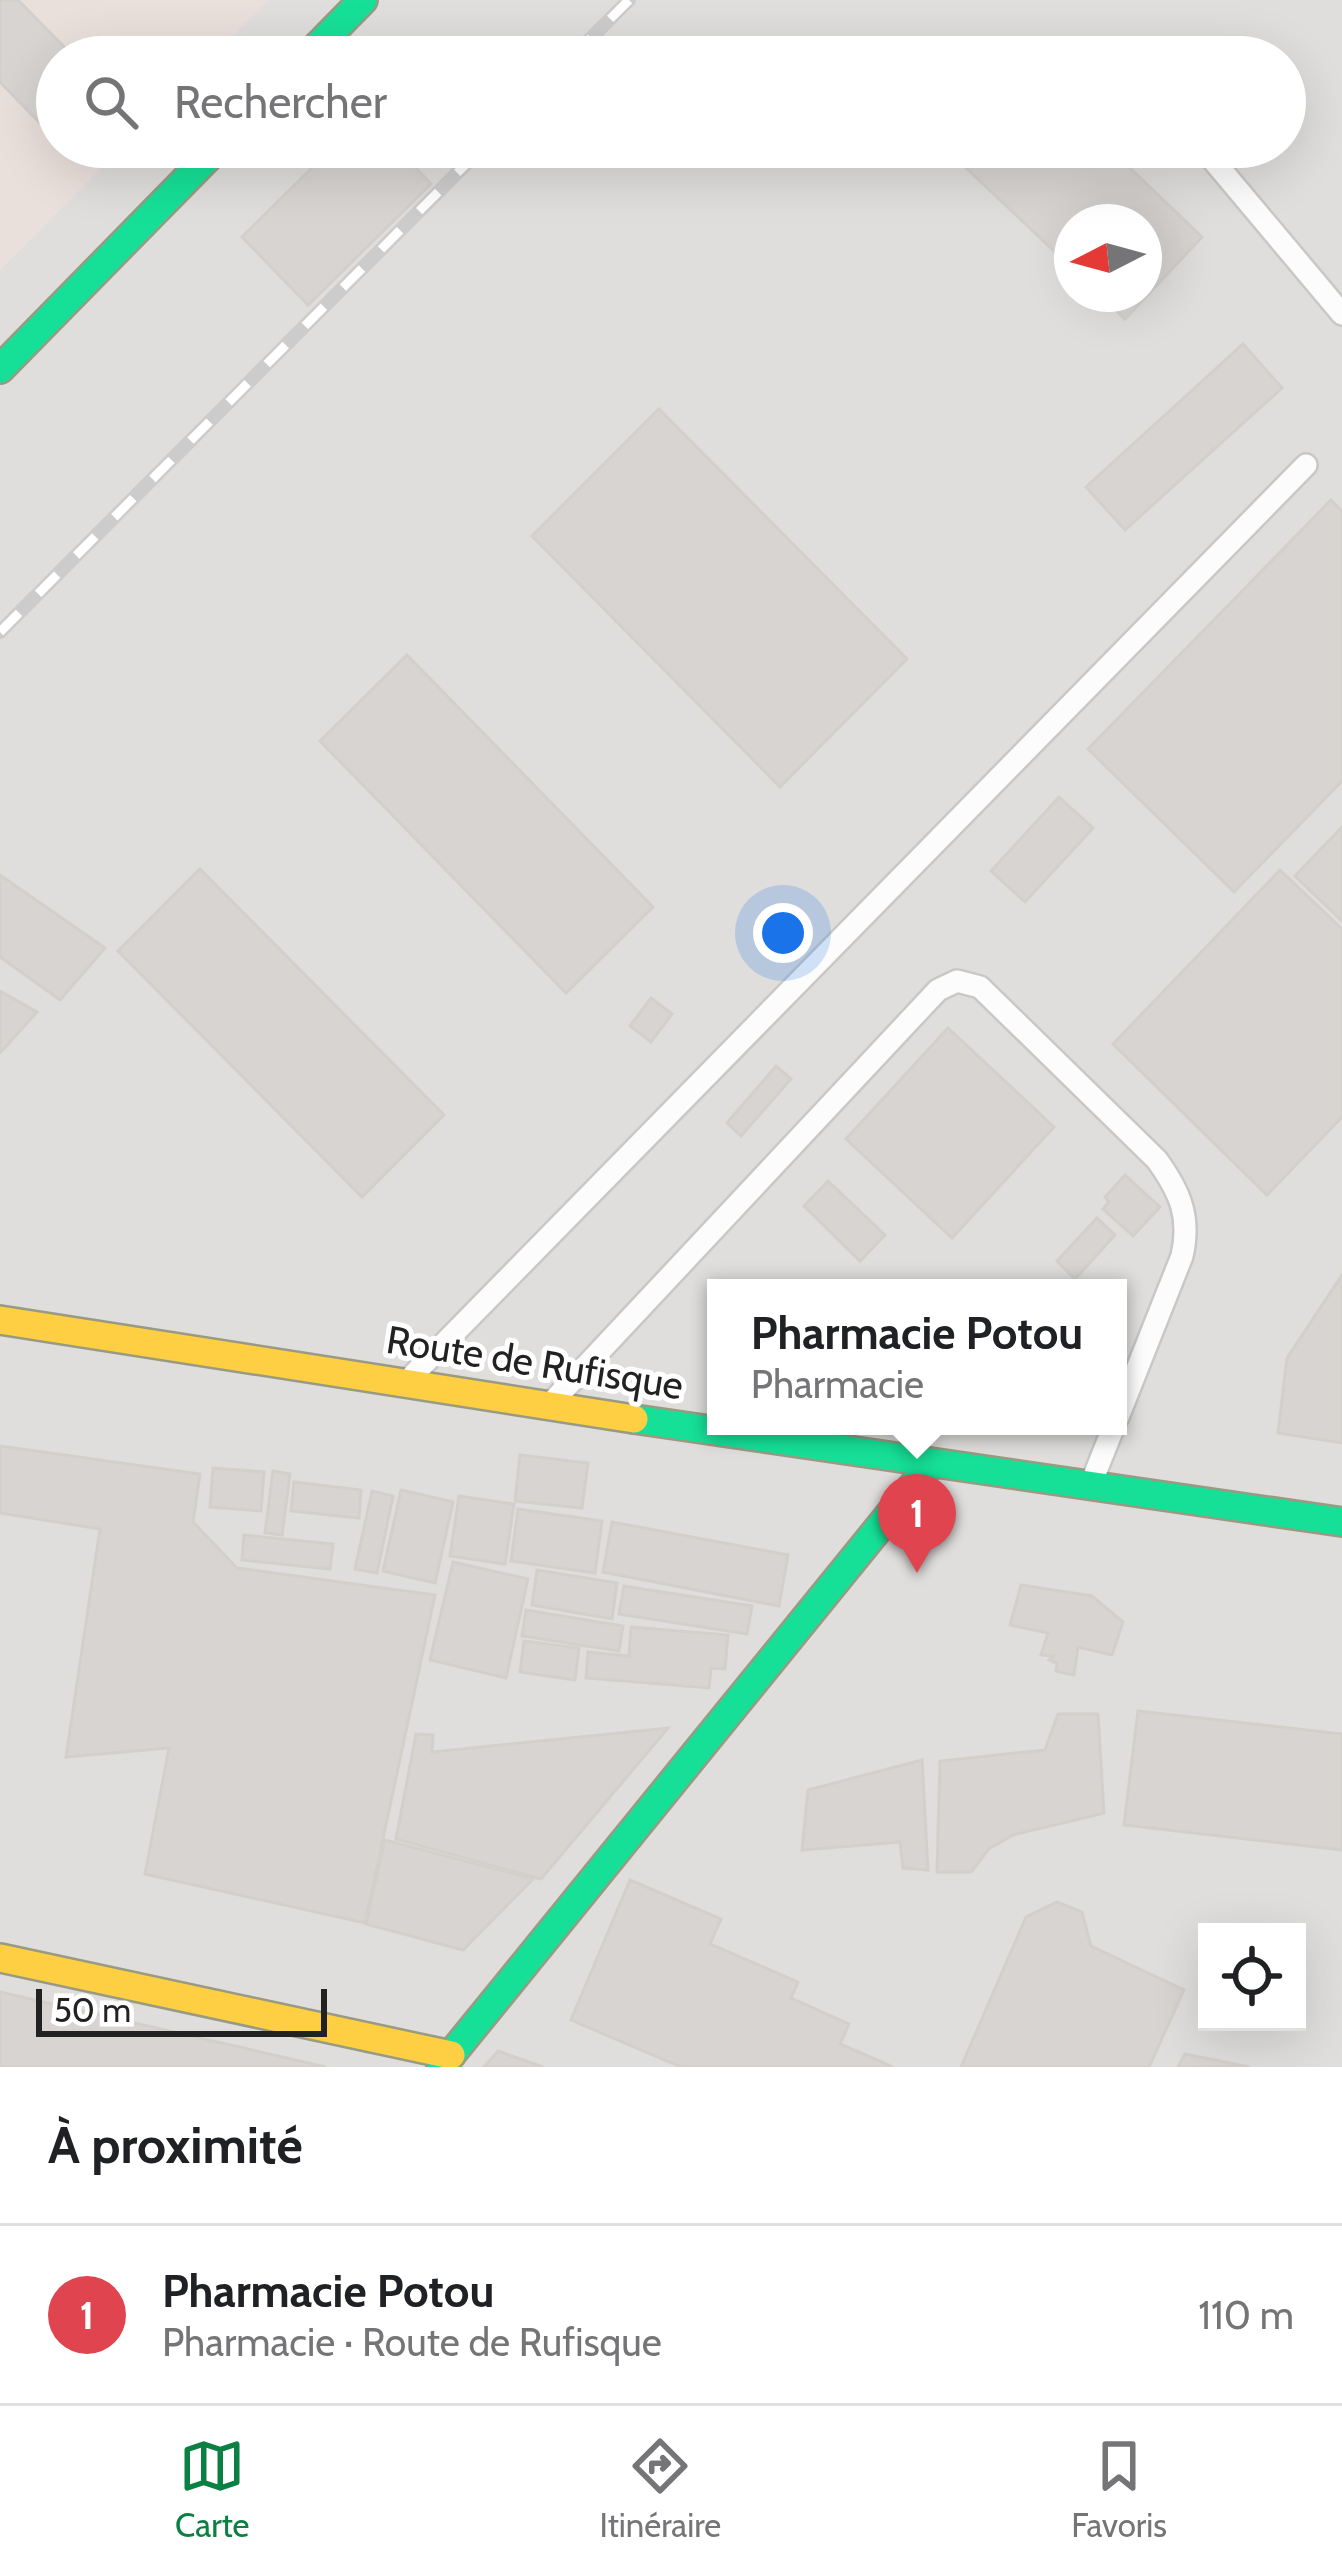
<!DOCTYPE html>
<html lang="fr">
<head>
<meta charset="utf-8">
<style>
	:root { --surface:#fff; --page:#f2f2f2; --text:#202124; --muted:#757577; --line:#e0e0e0; --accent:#0b8043 }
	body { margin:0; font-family:Cabin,sans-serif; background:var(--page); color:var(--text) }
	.controls { position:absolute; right:36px; bottom:36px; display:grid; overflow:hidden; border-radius:0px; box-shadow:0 12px 48px #0002 }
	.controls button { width:108px; height:108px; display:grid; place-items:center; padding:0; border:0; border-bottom:3px solid var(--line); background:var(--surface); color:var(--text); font:60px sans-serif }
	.compass { position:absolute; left:1054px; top:204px; width:108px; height:108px; border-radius:50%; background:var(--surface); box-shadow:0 12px 48px #0002; rotate:264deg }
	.scale { position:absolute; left:36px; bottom:30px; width:291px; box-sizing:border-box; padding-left:12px; border:6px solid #222; border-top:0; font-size:33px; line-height:42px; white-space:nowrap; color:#222; -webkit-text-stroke:9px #fff; paint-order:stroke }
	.you { position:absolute; left:783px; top:933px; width:42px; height:42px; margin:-30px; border:9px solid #fff; border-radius:50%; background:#1a73e8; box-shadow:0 0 0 18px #1a73e833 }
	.badge { display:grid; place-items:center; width:78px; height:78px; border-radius:50%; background:var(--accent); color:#fff; font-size:39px; font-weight:700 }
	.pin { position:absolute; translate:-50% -99px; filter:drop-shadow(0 3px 6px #0008) }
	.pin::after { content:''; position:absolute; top:63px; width:42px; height:36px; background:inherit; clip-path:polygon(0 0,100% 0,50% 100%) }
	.popup { position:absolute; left:707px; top:1279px; width:420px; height:156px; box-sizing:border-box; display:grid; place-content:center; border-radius:0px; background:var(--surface); filter:drop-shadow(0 3px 9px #0005); font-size:39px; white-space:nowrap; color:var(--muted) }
	.popup b { font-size:45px; color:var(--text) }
	.popup::after { content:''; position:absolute; left:50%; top:100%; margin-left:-24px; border:24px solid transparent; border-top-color:var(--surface) }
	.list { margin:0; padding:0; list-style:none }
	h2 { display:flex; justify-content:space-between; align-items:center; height:156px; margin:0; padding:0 48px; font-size:51px }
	h2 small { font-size:39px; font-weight:400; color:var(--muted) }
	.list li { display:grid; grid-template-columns:78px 1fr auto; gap:36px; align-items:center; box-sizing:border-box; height:180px; padding:0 48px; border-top:3px solid var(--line) }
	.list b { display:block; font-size:45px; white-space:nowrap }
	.list p { margin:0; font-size:39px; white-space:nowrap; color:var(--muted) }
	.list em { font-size:39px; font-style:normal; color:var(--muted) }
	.icon { flex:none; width:66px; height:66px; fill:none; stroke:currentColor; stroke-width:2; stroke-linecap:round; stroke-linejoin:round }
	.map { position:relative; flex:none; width:1342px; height:2067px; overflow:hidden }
	.search { position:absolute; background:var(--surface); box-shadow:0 12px 48px #0002; left:36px; right:36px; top:36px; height:132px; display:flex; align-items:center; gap:30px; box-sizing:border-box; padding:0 42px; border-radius:66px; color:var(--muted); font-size:45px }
	.sheet { height:336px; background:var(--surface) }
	nav { display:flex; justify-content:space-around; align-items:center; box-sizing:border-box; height:168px; border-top:3px solid var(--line); background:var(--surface); font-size:33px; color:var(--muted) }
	nav a { display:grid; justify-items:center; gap:6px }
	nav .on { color:var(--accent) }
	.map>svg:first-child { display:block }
</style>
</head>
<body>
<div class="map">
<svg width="1342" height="2067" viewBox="0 0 1342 2067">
	<rect width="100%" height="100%" fill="#f0eeeb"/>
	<!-- residential -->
	<path fill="#dfdedc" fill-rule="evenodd" d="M0 0H1342V2067H0ZM57 57H1285V147H57ZM1072 222H1144V294H1072ZM716 1288H1118V1426H716ZM1207 1932H1297V2022H1207Z"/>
	<!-- military -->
	<path fill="#eae0db" d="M0 0H269L212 57H57V147H122L0 270Z"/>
	<!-- building -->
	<g fill="#d7d4d2" stroke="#d3d0cc" stroke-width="3">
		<path d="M0 0H18L74 57H57V103L39 122 0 82Z"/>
		<path d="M333 147H396L431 184 308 305 242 237Z"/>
		<path d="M944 147H1108L1202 237 1125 319 1099 294H1144V222H1072V268Z"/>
		<path d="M1243 344 1282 388 1125 530 1086 487Z"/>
		<path d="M659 409 907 659 780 787 532 536Z"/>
		<path d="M1331 500 1342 511V781L1234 892 1088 749Z"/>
		<path d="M407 655 653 907 566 993 320 741Z"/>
		<path d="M1059 797 1093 828 1025 902 991 871Z"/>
		<path d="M1342 827V921L1295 876Z"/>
		<path d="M200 869 444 1115 362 1197 118 951Z"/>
		<path d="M1280 870 1342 929V1117L1267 1195 1113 1044Z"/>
		<path d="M0 875 105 948 60 1000 0 957Z"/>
		<path d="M0 991 37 1012 0 1053Z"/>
		<path d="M651 998 672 1014 651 1042 630 1026Z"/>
		<path d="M948 1028 1054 1127 952 1238 846 1139Z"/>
		<path d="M776 1066 791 1079 741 1136 727 1123Z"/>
		<path d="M1125 1175 1160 1207 1133 1236 1103 1209 1109 1202 1105 1197Z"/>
		<path d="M828 1181 885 1235 860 1261 804 1206Z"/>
		<path d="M1097 1218 1115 1235 1075 1279 1057 1261Z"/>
		<path d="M1342 1275V1443L1278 1433 1287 1358Z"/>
		<path d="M0 1446 200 1474 193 1522 237 1568 435 1595 365 1923 145 1874 169 1748 66 1757 100 1529 0 1513Z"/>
		<path d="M520 1455 588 1463 582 1508 515 1501Z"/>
		<path d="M213 1468 264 1472 261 1511 210 1507Z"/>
		<path d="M273 1471 290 1474 282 1535 265 1533Z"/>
		<path d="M294 1482 361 1490 359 1518 291 1511Z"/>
		<path d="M401 1490 453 1502 435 1583 383 1571Z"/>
		<path d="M372 1491 393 1496 377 1573 355 1569Z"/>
		<path d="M459 1496 514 1504 505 1564 450 1556Z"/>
		<path d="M518 1509 602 1521 595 1573 511 1561Z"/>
		<path d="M612 1522 788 1555 779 1606 603 1572Z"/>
		<path d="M244 1535 333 1544 330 1569 242 1560Z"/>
		<path d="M453 1562 528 1579 506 1678 430 1660Z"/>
		<path d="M537 1570 617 1583 612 1619 532 1605Z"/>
		<path d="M1021 1585 1092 1596 1123 1622 1112 1655 1078 1647 1074 1675 1056 1671 1057 1663 1049 1660 1053 1656 1041 1655 1048 1633 1010 1625Z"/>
		<path d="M624 1586 752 1606 747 1634 619 1614Z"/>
		<path d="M526 1610 623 1626 619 1651 522 1636Z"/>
		<path d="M631 1627 728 1635 725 1669 711 1668 709 1688 586 1678 588 1652 629 1656Z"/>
		<path d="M524 1641 579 1648 575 1680 520 1672Z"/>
		<path d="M1138 1711 1342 1734V1850L1124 1825Z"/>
		<path d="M1058 1714H1098L1104 1813 1013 1835 989 1849 971 1872H937L940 1761 1045 1750Z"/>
		<path d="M668 1728 541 1879 396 1839 416 1734 433 1735 432 1752Z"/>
		<path d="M922 1760 928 1870 903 1868 900 1842 802 1850 808 1790Z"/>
		<path d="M385 1840 533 1879 463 1950 366 1924Z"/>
		<path d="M630 1880 721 1919 710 1944 798 1982 791 1998 849 2024 840 2044 893 2067H681L571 2020Z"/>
		<path d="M1057 1902 1082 1912 1091 1946 1184 1990 1149 2067H961L1026 1917Z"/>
		<path d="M0 1992 326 2067H0Z"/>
		<path d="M498 2051 543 2067H484Z"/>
		<path d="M1185 2054 1249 2067H1178Z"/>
	</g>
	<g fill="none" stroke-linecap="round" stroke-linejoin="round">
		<!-- lane casing -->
		<g stroke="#c9c8c7" stroke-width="26">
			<g id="lane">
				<path d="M1202 147 1342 314"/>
				<path d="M413 1375 1306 465"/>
				<path d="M555 1399 938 990 957 981 980 987 1157 1160C1180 1192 1191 1217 1182 1256L1118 1417"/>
				<path d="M1090 1486 1114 1426"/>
			</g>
		</g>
		<!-- fast casing -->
		<g stroke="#999a82" stroke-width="32">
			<g id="fast">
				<path d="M307 57 363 0"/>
				<path d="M0 369 218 147"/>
				<path d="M634 1419 1342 1522"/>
				<path d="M441 2067 930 1465"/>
			</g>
		</g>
		<!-- slow casing -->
		<g stroke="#999a82" stroke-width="32">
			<g id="slow">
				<path d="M0 1320 634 1419"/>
				<path d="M0 1958 451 2055"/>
			</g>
		</g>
		<!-- lane -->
		<use href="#lane" stroke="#fdfcfc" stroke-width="21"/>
		<!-- fast -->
		<use href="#fast" stroke="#16e098" stroke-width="27"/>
		<!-- slow -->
		<use href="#slow" stroke="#ffcf43" stroke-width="27"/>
		<!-- rail casing -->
		<g stroke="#ccc" stroke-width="14">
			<g id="rail">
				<path d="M572 57 629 0"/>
				<path d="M0 632 483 147"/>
			</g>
		</g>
		<!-- rail -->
		<use href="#rail" stroke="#fff" stroke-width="9" stroke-dasharray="27" stroke-linecap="butt"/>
	</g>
	<g text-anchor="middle" stroke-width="10" stroke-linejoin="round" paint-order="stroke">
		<!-- street labels -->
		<g font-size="39" fill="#222" stroke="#fff">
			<text transform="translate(535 1362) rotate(9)" y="14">Route de Rufisque</text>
		</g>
	</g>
</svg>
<div class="controls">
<button><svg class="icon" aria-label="locate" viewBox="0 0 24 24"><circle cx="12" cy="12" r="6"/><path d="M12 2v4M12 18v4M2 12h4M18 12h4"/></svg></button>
</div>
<svg class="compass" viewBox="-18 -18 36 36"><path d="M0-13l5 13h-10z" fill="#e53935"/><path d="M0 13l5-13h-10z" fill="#757577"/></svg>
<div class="scale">50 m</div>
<div class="you"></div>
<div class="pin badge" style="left:917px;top:1573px;background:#e0444e">1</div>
<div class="popup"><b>Pharmacie Potou</b>Pharmacie</div>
<div class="search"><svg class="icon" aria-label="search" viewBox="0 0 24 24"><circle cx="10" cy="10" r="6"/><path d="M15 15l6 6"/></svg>Rechercher</div>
</div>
<section class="sheet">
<h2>À proximité<small></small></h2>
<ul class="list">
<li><span class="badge" style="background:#e0444e">1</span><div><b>Pharmacie Potou</b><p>Pharmacie · Route de Rufisque</p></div><em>110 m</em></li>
</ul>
</section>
<nav>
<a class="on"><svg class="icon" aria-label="map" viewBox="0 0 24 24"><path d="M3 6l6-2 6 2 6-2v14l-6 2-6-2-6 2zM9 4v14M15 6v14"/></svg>Carte</a>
<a><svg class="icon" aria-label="directions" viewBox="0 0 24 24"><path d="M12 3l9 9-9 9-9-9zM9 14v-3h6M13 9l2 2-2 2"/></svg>Itinéraire</a>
<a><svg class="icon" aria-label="saved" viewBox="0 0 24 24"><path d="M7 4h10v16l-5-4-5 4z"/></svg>Favoris</a>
</nav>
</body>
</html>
